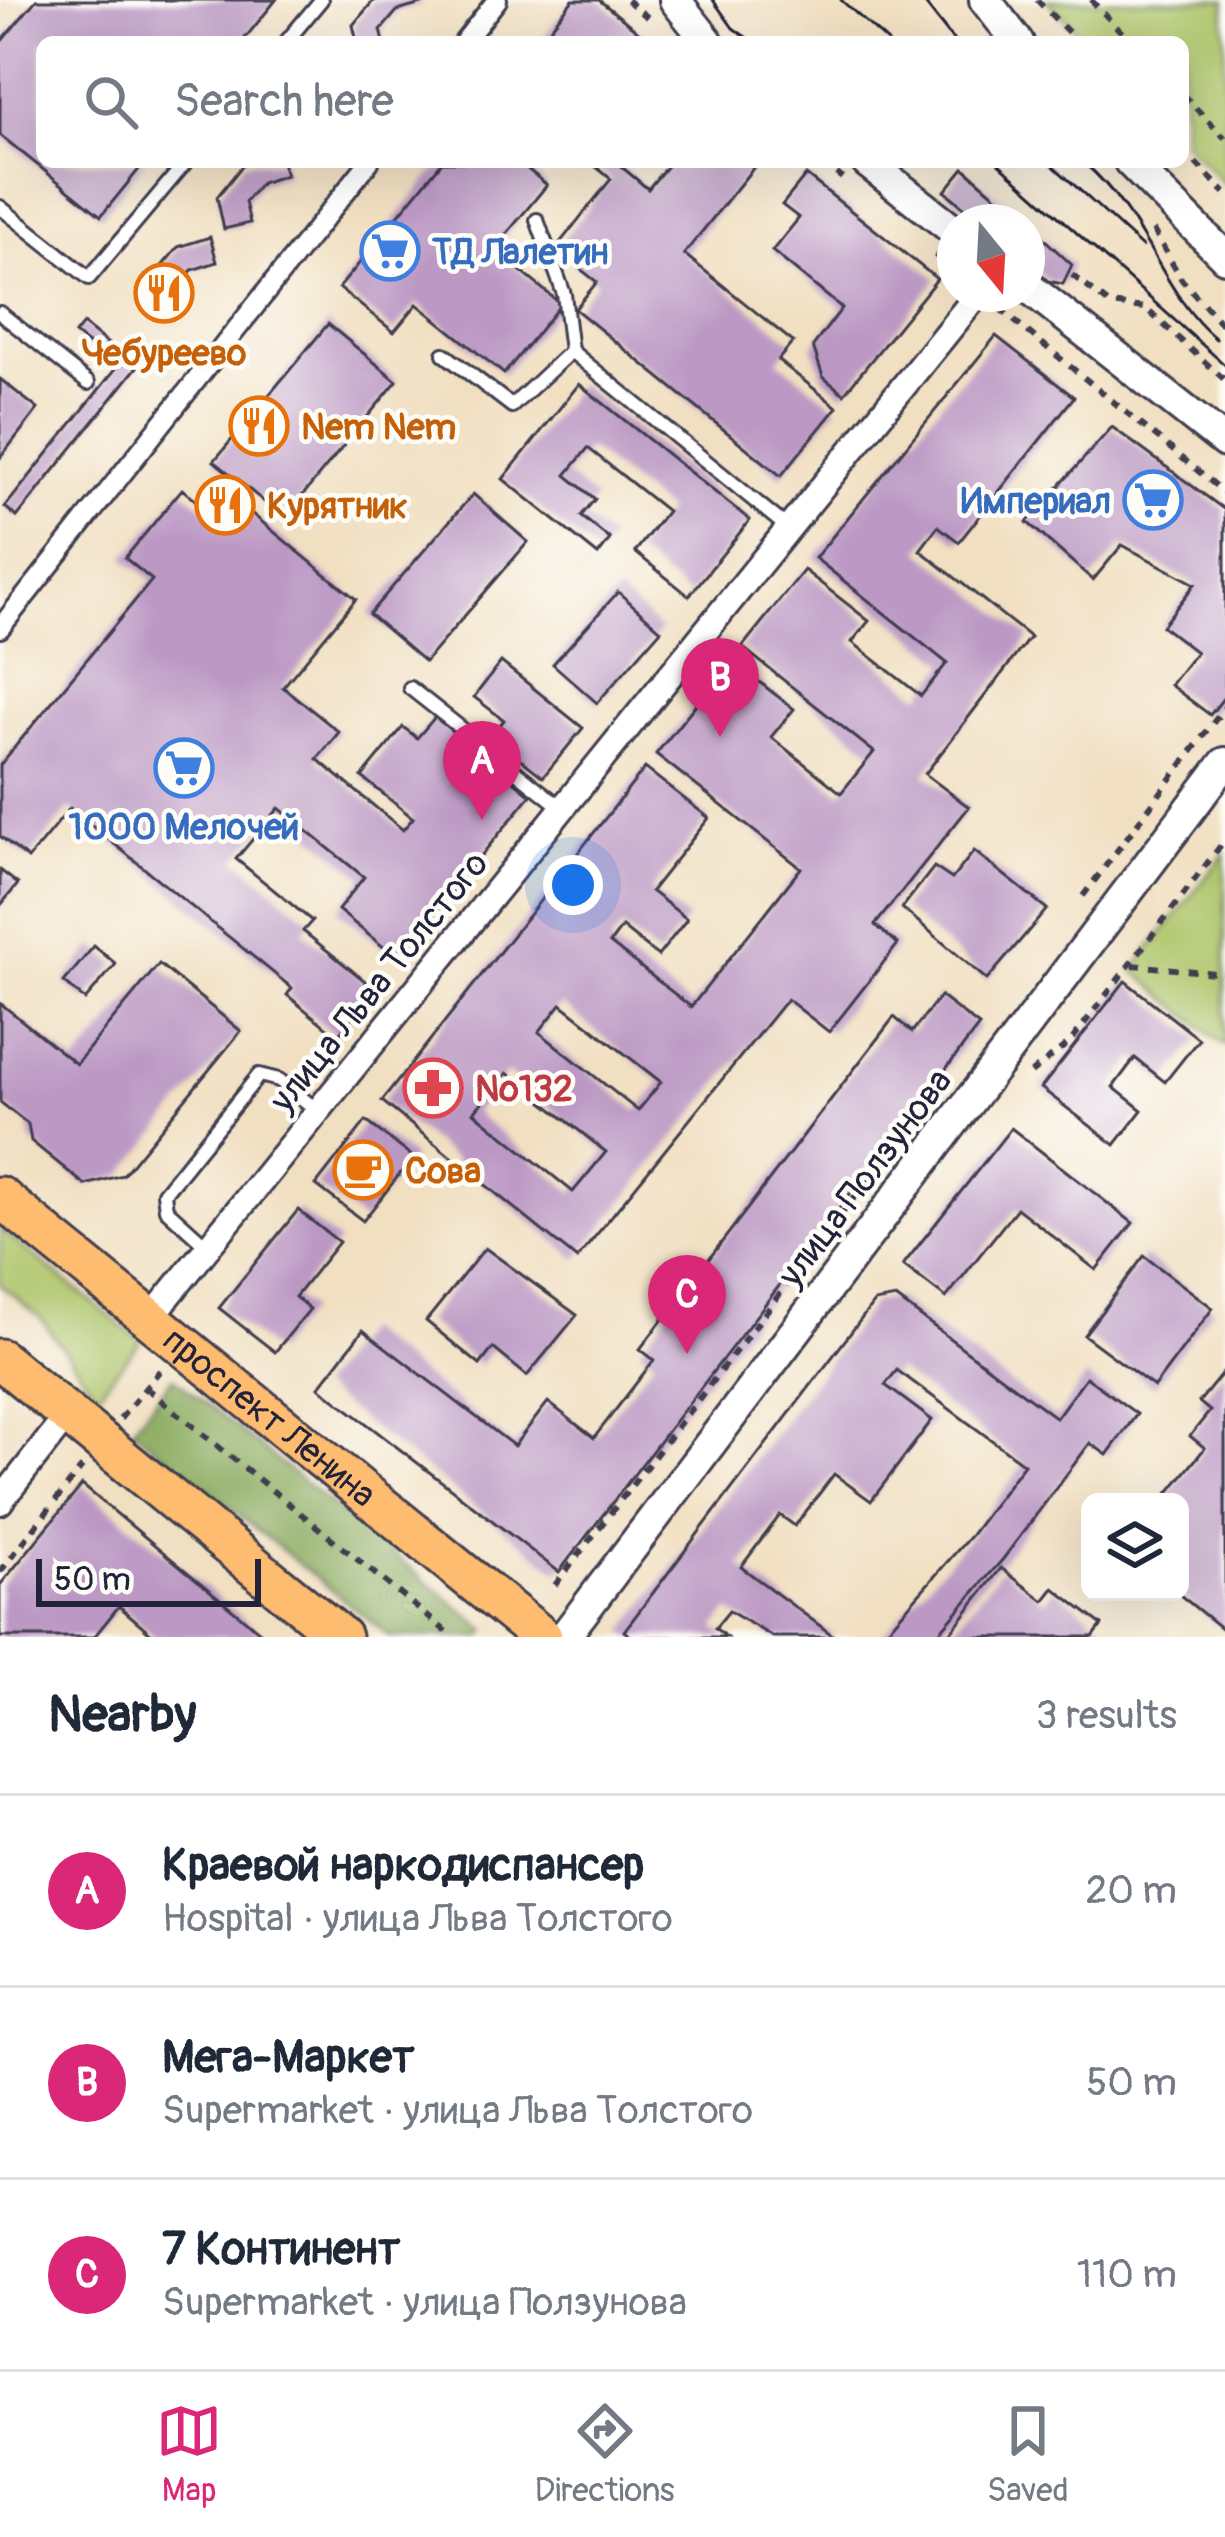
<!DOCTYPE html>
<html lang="en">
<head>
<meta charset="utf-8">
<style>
	:root { --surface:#fff; --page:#f6f6f7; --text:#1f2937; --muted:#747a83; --line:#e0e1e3; --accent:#db2777 }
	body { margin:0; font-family:Pangolin,sans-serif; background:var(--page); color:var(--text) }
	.controls { position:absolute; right:36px; bottom:36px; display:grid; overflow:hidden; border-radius:18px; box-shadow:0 12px 48px #0002 }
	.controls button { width:108px; height:108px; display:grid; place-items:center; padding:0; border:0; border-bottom:3px solid var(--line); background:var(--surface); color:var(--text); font:60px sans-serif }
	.compass { position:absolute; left:937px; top:204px; width:108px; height:108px; border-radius:50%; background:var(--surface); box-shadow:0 12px 48px #0002; rotate:162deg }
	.scale { position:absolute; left:36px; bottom:30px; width:225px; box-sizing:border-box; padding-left:12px; border:6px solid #22223b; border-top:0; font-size:33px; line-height:42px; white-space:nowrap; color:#22223b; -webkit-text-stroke:9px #fdfcf7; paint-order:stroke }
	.you { position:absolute; left:573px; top:885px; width:42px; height:42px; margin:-30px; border:9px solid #fff; border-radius:50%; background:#1a73e8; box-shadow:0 0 0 18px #1a73e833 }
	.badge { display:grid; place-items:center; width:78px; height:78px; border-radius:50%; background:var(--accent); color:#fff; font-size:39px; font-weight:700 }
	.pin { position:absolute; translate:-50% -99px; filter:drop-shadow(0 3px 6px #0008) }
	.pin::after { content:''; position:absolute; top:63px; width:42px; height:36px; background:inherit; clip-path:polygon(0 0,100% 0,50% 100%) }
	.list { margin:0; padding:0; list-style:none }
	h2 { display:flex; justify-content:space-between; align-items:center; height:156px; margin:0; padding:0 48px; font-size:51px }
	h2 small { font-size:39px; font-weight:400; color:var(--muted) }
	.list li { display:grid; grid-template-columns:78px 1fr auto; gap:36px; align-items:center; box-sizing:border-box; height:192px; padding:0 48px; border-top:3px solid var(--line) }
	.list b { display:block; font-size:45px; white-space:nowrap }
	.list p { margin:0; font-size:39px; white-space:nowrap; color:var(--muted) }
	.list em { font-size:39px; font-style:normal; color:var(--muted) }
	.icon { flex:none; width:66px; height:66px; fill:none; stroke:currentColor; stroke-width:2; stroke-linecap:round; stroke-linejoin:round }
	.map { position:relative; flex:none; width:1225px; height:1637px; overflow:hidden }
	.search { position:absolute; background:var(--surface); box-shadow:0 12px 48px #0002; left:36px; right:36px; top:36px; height:132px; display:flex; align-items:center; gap:30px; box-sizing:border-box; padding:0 42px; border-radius:18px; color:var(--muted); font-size:45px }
	.sheet { height:732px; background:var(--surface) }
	nav { display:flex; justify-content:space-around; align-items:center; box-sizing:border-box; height:168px; border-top:3px solid var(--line); background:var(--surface); font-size:33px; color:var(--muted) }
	nav a { display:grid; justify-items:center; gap:6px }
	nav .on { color:var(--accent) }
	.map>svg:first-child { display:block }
</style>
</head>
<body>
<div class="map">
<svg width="1225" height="1637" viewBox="0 0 1225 1637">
	<rect width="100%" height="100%" fill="#fdfcf7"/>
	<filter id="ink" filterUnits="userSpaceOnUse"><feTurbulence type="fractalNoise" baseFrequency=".00833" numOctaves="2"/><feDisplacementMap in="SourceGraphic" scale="24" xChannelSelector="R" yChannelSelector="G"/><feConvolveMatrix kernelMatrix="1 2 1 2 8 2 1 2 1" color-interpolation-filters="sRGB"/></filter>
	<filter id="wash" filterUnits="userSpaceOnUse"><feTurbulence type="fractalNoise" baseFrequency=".004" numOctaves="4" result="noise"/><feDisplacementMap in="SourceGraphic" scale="48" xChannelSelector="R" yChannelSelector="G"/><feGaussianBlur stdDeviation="2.7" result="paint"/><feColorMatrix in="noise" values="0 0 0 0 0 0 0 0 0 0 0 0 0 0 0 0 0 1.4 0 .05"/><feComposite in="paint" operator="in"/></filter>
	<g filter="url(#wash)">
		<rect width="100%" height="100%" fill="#f1dfc1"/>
		<!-- green -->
		<g fill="#aec56a" stroke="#687452" stroke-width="3">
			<path d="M1047 0H1225V185L1183 141V42H1088Z"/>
			<path d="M1225 853V1046L1133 970Z"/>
			<path d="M0 1229 141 1341 97 1394 39 1316 0 1285Z"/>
		</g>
		<!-- forest -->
		<path fill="#8aaa5e" stroke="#56664c" stroke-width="3" d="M173 1377 487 1630 482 1637H390L132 1429Z"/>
		<g id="blocks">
			<!-- building -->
			<g fill="#bb99c4" fill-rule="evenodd">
				<path d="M36 0H276L242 42H42V162H145L101 216 0 135V43Z"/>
				<path d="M374 0H421L422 4 397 11 381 30 384 42H357L353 25Z"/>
				<path d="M573 0H599L651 42H539Z"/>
				<path d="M245 162H282L286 175 261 183 245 202 250 223 224 229 217 197Z"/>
				<path d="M442 162H519L547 185 494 249 561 304 504 374 417 304 394 332 339 288Z"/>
				<path d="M590 162H616L648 189 670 162H758L684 254 793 342 778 360 837 407 781 476 575 309 597 282 555 249 611 179Z"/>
				<path d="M964 168 1017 214 1026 222H981L945 191Z"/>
				<path d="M806 175 937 279 844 394 823 377 813 346 842 308 772 251 799 218 782 205Z"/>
				<path d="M1027 223 1072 265 1063 284 1048 281 1027 262Z"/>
				<path d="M210 237 217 262 192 270 177 289 181 310 156 315 148 283 178 247Z"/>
				<path d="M83 324 137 367 17 517 5 507 117 367 75 334Z"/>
				<path d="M328 324 397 381 284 518 214 461Z"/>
				<path d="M996 336 1074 397 959 542 938 526 920 550 1030 637 925 774 969 807 875 925 898 944 829 1032 787 999 577 1259 382 1101 645 768 709 818 651 891 687 919 658 956 622 927 610 943 691 1007 801 868 656 754 731 660 794 709 771 737 841 793 874 752 742 647 804 570 869 621 852 642 921 696 947 663 815 558ZM561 1004 661 1082 638 1111 539 1032ZM507 1073 606 1152 573 1192 474 1112Z"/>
				<path d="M0 379 38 409 0 458Z"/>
				<path d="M579 384 750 520 689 596 635 552 667 511 588 448 566 475 595 499 581 516 610 539 598 555 503 479Z"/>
				<path d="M1112 427 1225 510V696L1210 715 1170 685 1196 652 1162 626 1195 584 1122 545 1093 580 1027 522Z"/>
				<path d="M182 489 224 524 240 504 356 599 283 687 339 732 317 759 403 830 413 818 362 777 403 727 417 738 435 717 531 795 397 958 338 910 364 877 279 808 236 859 312 921 303 931 375 989 337 1036 287 995 292 988 70 808 28 859 0 836V765L152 580 125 558Z"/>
				<path d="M473 494 528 542 425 662 369 614Z"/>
				<path d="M618 592 661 630 597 703 553 664Z"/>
				<path d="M501 662 583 728 543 777 491 736 504 720 474 697Z"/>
				<path d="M974 851 1047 909 987 980 902 908 934 867 952 879Z"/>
				<path d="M0 870 18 884 0 906Z"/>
				<path d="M94 946 116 964 85 1000 64 982Z"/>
				<path d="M159 964 241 1031 123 1175 85 1185 31 1141 28 1124 0 1102V1003L76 1064Z"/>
				<path d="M1125 981 1199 1039 1165 1082 1135 1058 1113 1087 1142 1110 1115 1145 1041 1088Z"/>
				<path d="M940 996 979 1026 559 1572 319 1387 363 1330 514 1446 548 1402 594 1438 654 1360 640 1349 894 1017 912 1032Z"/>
				<path d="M366 1121 413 1157 363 1221 316 1185Z"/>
				<path d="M1011 1128 1133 1223 1096 1270 1017 1208 946 1298 903 1265Z"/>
				<path d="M298 1210 339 1242 295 1297 310 1309 275 1352 219 1308Z"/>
				<path d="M485 1248 577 1315 527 1376 493 1348 480 1365 426 1321Z"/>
				<path d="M1144 1256 1213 1308 1154 1387 1084 1335Z"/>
				<path d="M896 1298 1056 1418 1086 1377 1137 1414 1107 1455 1090 1443 1003 1559 935 1637H881L971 1535 1024 1464 897 1370 885 1385 932 1420 871 1501 834 1474 795 1526 780 1515 741 1567 835 1637H773L729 1611 715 1628 726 1637H631L624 1631 874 1302Z"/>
				<path d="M1225 1370V1626L1222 1629 1180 1595V1502H1161L1205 1448 1190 1436 1210 1411 1199 1402Z"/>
				<path d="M82 1485 266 1637H155L119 1606 94 1637H0V1585Z"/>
				<path d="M1001 1568 1044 1601 1054 1588 1102 1625 1093 1637H947Z"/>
			</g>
		</g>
	</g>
	<g filter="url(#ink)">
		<use href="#blocks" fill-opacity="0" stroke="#413e4f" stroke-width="3"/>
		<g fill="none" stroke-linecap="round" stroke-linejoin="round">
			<!-- service casing -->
			<g stroke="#413e4f" stroke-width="18">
				<g id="service">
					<path d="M286 42 321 0"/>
					<path d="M0 207 89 278 186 162"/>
					<path d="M537 220 564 294 571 351"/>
					<path d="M0 313 88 383"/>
					<path d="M444 354 512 406 571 351 788 528"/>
					<path d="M410 688 562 808"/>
					<path d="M209 1248 166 1209 164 1193 259 1075 279 1080 318 1111"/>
				</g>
			</g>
			<!-- pedestrian casing -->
			<g stroke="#413e4f" stroke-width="24">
				<g id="pedestrian">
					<path d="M464 42 497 0"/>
					<path d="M0 628 369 162"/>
				</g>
			</g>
			<!-- minor casing -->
			<g stroke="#413e4f" stroke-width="30">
				<g id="minor">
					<path d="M150 1319 978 294"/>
					<path d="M0 1502 67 1416"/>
				</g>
			</g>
			<!-- tertiary casing -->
			<g stroke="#413e4f" stroke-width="36">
				<g id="tertiary">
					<path d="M675 0 708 42"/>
					<path d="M985 0 1018 42"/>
					<path d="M867 162 955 231"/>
					<path d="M1130 162 1225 257"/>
					<path d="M1027 286 1225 442"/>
					<path d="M564 1637 1225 763"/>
				</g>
			</g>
			<!-- primary casing -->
			<g stroke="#413e4f" stroke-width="45">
				<g id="primary">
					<path id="s1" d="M0 1197 542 1637"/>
					<path d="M0 1359 341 1637"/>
				</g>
			</g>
			<!-- path -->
			<g stroke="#413e4f" stroke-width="6" stroke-dasharray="9 9" stroke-linecap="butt">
				<path d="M627 0 652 21"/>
				<path d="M1037 0 1078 42"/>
				<path d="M1091 0 1131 42"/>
				<path d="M1183 95 1225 138"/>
				<path d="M1183 150 1225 193"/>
				<path d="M823 162 842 178"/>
				<path d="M1153 230 1182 280 1225 328"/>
				<path d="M935 255 955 272"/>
				<path d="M1072 275 1109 304 1145 308 1225 380"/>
				<path d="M1000 309 1225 493"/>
				<path d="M1083 896 1225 707"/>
				<path d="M1133 965 1225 974"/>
				<path d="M1031 1073 1071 1041 1225 840"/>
				<path d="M146 1388 453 1637"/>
				<path d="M120 1419 161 1369"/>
				<path d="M0 1572 82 1467"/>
				<path d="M555 1585 891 1150"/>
			</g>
			<!-- service -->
			<use href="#service" stroke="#fff" stroke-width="12"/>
			<!-- pedestrian -->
			<use href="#pedestrian" stroke="#fff" stroke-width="18"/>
			<!-- minor -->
			<use href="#minor" stroke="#fff" stroke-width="24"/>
			<!-- tertiary -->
			<use href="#tertiary" stroke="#fff" stroke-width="30"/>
			<!-- primary -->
			<use href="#primary" stroke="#fdbc6f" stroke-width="39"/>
			<!-- tram -->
			<g stroke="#22223b" stroke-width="3">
				<path d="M713 0 733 28 753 42"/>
				<path d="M841 0 888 42"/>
				<path d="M922 0 955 42"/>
				<path d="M997 162 1225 365"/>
				<path d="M1049 162 1142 247"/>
				<path d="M1083 162C1147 216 1160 292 1216 339"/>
			</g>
		</g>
	</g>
	<!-- icons -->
	<defs>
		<g id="supermarket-ring" transform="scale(3)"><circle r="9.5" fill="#fdfcf7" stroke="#3f7fe0" stroke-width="1.5"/><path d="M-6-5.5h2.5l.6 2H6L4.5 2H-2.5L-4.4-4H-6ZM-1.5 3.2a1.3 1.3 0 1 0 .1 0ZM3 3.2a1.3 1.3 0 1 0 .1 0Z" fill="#3f7fe0"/></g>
		<g id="restaurant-ring" transform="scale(3)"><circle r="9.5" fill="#fdfcf7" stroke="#e8710a" stroke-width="1.5"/><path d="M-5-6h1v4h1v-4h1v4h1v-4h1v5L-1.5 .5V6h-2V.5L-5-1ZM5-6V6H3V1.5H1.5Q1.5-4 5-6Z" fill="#e8710a"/></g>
		<g id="pharmacy-ring" transform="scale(3)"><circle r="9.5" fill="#fdfcf7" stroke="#e0444e" stroke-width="1.5"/><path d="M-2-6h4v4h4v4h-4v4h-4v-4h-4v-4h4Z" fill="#e0444e"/></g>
		<g id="cafe-ring" transform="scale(3)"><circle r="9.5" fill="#fdfcf7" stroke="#e8710a" stroke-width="1.5"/><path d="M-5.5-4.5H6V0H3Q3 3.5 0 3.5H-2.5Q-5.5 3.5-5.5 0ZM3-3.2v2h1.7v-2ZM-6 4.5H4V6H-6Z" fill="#e8710a"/></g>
	</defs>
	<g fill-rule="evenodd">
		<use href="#supermarket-ring" x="390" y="251"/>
		<use href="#restaurant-ring" x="164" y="293"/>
		<use href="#restaurant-ring" x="259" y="426"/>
		<use href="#supermarket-ring" x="1153" y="500"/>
		<use href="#restaurant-ring" x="225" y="505"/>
		<use href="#supermarket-ring" x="184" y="768"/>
		<use href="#pharmacy-ring" x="433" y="1088"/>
		<use href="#cafe-ring" x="363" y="1170"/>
	</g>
	<g text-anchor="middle" stroke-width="9" stroke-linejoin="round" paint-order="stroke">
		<!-- shop labels -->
		<g font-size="36" font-weight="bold" fill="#366cbe" stroke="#fdfcf7" text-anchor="start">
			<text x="432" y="264">ТД Лалетин</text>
			<text x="1111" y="513" text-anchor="end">Империал</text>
			<text x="184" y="839" text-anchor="middle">1000 Мелочей</text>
		</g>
		<!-- food labels -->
		<g font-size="36" font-weight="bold" fill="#c56008" stroke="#fdfcf7" text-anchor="start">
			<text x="164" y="365" text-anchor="middle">Чебуреево</text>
			<text x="301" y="439">Nem Nem</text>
			<text x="267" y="518">Курятник</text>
			<text x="405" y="1183">Сова</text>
		</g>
		<!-- street labels -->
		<g font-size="36" fill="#22223b" stroke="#fdfcf7">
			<text transform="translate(378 981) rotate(-51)" y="13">улица Льва Толстого</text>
			<text transform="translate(864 1177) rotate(-53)" y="13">улица Ползунова</text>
			<text dy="13" stroke="none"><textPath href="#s1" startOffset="348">проспект Ленина</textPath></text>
		</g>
		<!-- health labels -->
		<g font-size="36" font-weight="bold" fill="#be3a42" stroke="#fdfcf7" text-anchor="start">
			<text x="475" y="1101">№132</text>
		</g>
	</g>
</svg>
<div class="controls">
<button><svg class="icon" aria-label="layers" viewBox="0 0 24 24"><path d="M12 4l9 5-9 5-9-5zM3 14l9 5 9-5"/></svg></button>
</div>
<svg class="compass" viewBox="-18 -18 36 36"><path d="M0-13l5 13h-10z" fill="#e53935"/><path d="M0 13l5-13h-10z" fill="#747a83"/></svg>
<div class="scale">50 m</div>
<div class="you"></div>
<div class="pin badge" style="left:482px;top:820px">A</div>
<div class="pin badge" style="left:720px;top:737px">B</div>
<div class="pin badge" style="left:687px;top:1354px">C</div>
<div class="search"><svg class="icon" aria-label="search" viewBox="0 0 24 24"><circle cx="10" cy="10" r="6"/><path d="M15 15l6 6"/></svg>Search here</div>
</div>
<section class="sheet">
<h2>Nearby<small>3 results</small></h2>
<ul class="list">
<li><span class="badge">A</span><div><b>Краевой наркодиспансер</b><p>Hospital · улица Льва Толстого</p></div><em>20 m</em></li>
<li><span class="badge">B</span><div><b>Мега-Маркет</b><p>Supermarket · улица Льва Толстого</p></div><em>50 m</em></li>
<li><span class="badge">C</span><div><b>7 Континент</b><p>Supermarket · улица Ползунова</p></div><em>110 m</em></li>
</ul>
</section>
<nav>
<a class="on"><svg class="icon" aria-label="map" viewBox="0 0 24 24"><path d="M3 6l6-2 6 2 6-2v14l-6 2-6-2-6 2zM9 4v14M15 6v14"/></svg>Map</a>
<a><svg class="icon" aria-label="directions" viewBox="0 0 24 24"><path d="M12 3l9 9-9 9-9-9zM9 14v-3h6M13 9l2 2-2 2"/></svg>Directions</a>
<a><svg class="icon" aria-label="saved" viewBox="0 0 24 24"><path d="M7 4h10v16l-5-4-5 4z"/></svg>Saved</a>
</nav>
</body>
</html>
